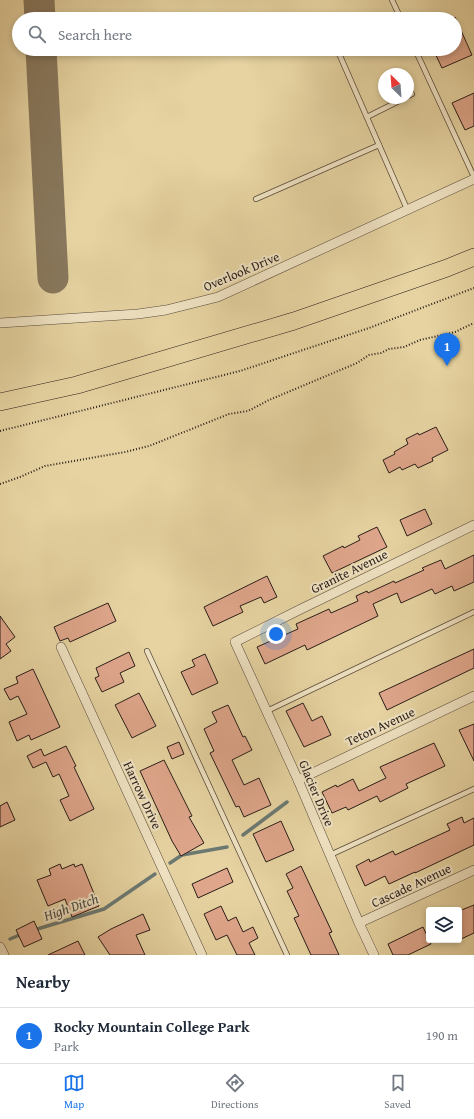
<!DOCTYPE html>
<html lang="en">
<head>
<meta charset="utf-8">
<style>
	:root { --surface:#fff; --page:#f6f6f7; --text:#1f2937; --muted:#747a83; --line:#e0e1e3; --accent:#1a73e8 }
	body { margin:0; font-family:"Gentium Book Plus",serif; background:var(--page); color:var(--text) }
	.controls { position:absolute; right:12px; bottom:12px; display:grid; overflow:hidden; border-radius:4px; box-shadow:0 2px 6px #0003 }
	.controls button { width:36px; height:36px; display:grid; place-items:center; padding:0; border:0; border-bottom:1px solid var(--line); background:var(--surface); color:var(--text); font:20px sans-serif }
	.compass { position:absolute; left:378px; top:68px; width:36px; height:36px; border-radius:50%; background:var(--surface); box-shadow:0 2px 6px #0003; rotate:335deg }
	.you { position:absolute; left:276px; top:634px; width:14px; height:14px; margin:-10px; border:3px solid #fff; border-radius:50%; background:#1a73e8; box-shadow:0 0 0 6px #1a73e833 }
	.badge { display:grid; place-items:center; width:26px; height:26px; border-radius:50%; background:var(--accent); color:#fff; font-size:13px; font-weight:700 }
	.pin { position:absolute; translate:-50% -33px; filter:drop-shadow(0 1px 2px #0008) }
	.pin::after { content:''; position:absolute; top:21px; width:14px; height:12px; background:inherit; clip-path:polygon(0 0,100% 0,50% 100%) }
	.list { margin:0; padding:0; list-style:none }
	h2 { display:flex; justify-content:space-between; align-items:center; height:52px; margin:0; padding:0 16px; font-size:17px }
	h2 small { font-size:13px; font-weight:400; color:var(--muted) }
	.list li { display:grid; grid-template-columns:26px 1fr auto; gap:12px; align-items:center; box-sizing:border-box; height:56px; padding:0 16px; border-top:1px solid var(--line) }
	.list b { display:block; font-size:15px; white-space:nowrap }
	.list p { margin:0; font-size:13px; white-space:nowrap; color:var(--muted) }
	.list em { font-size:13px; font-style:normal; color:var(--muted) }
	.icon { flex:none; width:22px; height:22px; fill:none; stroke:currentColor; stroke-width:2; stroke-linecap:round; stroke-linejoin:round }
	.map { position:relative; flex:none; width:474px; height:955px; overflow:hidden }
	.search { position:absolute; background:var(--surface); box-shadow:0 2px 6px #0003; left:12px; right:12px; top:12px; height:44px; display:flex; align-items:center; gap:10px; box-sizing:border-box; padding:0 14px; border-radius:22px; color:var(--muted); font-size:15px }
	.sheet { height:108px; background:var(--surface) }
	nav { display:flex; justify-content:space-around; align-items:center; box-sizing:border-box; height:56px; border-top:1px solid var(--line); background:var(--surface); font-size:11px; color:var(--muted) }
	nav a { display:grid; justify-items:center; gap:2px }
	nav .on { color:var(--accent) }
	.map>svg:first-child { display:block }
</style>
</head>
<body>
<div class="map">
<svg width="474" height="955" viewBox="0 0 474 955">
	<rect width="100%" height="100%" fill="#e6d3a1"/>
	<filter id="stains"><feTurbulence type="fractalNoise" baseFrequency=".005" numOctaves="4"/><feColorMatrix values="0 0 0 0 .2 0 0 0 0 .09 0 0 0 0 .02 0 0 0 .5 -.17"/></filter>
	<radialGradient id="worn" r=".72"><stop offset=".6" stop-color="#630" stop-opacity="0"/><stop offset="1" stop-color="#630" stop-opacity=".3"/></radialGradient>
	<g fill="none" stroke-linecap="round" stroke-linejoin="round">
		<!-- stream -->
		<g stroke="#6c7972" stroke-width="3.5">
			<path d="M243 835 287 802"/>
			<path d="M170 863 182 855 227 847"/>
			<path d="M34 930 104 909 155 874"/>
			<path d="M10 939 22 934"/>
		</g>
		<!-- taxiway -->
		<g stroke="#88785d" stroke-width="31">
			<path d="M39 0 40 19"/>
			<path d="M41 49 53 278"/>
		</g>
	</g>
	<!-- building -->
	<g fill="#dfa68b" stroke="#291d19">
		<path d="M455 17 472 55 442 68 433 49H455Z"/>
		<path d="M474 93V126L465 130 452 103Z"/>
		<path d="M436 427 448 450 432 458 433 461 418 468 415 464 402 470 400 467 389 473 383 460 395 454 394 452 408 444 406 439 418 433 419 435Z"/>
		<path d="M425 509 432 524 407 536 400 520Z"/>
		<path d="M377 527 387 547 332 573 323 556 343 546 344 548 360 540 358 536Z"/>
		<path d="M474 555V582L454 591 452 586 435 594 432 589 401 603 397 593 373 604 378 616 307 650 305 645 265 664 257 647 298 629 296 624 329 609 331 613 358 601 356 596 367 591 368 593 394 581 395 583 424 570 422 568 441 560 445 569Z"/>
		<path d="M267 576 277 597 264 603 261 597 240 606 243 612 213 626 204 607Z"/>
		<path d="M108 603 116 621 70 642 68 638 60 641 54 627Z"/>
		<path d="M0 616 15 637 6 644 11 651 0 659Z"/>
		<path d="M474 649V668L387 710 379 693Z"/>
		<path d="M129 652 135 666 120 673 124 682 102 692 95 678 99 676 96 668Z"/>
		<path d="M205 654 218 683 192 695 181 672 195 666 192 660Z"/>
		<path d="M33 669 60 727 31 740 29 735 17 741 9 722 27 714 18 696 10 700 4 689 18 683 16 677Z"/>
		<path d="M139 693 156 726 132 738 115 705Z"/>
		<path d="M303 703 312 721 322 716 331 735 304 747 286 711Z"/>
		<path d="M228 705 243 737 245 736 252 750 232 760 244 785 259 778 271 805 244 817 239 806 236 807 210 753 214 751 204 729 217 722 212 712Z"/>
		<path d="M474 724V761L459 730Z"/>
		<path d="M179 742 184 754 172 759 167 747Z"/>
		<path d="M434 743 445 766 406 784 408 788 380 802 377 796 348 810 346 807 332 813 322 792 336 785 337 787 353 779 359 791 386 778 380 767Z"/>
		<path d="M66 746 76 766 74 767 94 809 70 821 60 800 69 796 59 774 53 777 46 762 33 768 27 756 41 749 44 756Z"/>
		<path d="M164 760 192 816 189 817 204 843 181 856 172 841 140 771Z"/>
		<path d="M7 802 15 820 0 827V806Z"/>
		<path d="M462 817 464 823 474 818V845L415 873V872L389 884 385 876 365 886 356 866 369 859 370 862 393 851 395 855 450 830 447 824Z"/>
		<path d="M281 821 294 850 266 862 253 834Z"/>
		<path d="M60 864 62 869 74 864 75 867 82 864 99 906 72 917 65 899 48 906 37 880 51 875 49 869Z"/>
		<path d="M301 866 332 932 329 933 339 955H311L294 918 299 916 287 891 293 888 286 874Z"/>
		<path d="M227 868 233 882 198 898 192 884Z"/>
		<path d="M474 905V933L459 940V911Z"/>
		<path d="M221 906 228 921 236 917 243 932 253 927 258 938 249 943 255 955H237L227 935 216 940 204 914Z"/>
		<path d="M143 914 150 930 136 935 145 955H110L98 937 111 929Z"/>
		<path d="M34 921 42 939 24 947 16 930Z"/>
		<path d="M423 927 431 944 408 955H393L388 944Z"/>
		<path d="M78 941 85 955H48Z"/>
	</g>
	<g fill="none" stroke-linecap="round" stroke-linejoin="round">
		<!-- lane casing -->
		<g stroke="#584a3b" stroke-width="6">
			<g id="lane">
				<path d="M392 0 401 19"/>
				<path d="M337 49 407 209"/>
				<path d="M415 49 474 177"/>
				<path d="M408 96 412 94"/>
				<path d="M367 117 405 98"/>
				<path d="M256 199 379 145"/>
				<path d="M147 651 287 955"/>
				<path d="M267 711 474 612"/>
				<path d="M330 855 474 789"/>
			</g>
		</g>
		<!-- street casing -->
		<g stroke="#584a3b" stroke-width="10">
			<g id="street">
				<path d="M0 323 138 314 166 310 218 297 474 179"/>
				<path d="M61 647 202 955"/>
				<path d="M298 780 474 696"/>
				<path d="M359 923 474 870"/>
				<path d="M0 947 4 955"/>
				<path d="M374 955 359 923 298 780 235 642 301 609 474 525"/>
			</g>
		</g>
		<!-- highway casing -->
		<g stroke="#291d19" stroke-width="18">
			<path id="highway" d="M0 402 77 385 294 321 447 268 474 257"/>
		</g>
		<!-- path -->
		<g stroke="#291d19" stroke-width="2" stroke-dasharray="1 2" stroke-linecap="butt">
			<path d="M0 431 240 371 369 328 474 288"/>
			<path d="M0 484 20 477 45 466 125 452 149 446 229 414 248 411 269 400 357 363 369 355 381 353 389 349 404 347 420 340 455 332 474 323"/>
		</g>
		<!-- lane -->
		<use href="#lane" stroke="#efe2c2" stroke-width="4.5"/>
		<!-- street -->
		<use href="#street" stroke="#efe2c2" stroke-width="9"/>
		<!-- highway -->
		<use href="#highway" stroke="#e6d3a1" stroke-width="17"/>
	</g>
	<g text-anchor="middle" stroke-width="4" stroke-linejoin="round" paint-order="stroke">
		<!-- street labels -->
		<g font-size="13" fill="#291d19" stroke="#efe2c2">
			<text transform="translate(241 271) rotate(-23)" y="5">Overlook Drive</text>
			<text transform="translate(349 571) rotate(-26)" y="5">Granite Avenue</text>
			<text transform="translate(380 726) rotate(-25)" y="5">Teton Avenue</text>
			<text transform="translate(317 793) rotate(67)" y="5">Glacier Drive</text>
			<text transform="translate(143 795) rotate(65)" y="5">Harrow Drive</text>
			<text transform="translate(411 885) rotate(-25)" y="5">Cascade Avenue</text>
		</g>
		<!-- water labels -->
		<g font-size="14" font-style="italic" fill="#4b4b46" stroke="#efe2c2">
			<text transform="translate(71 907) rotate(-19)" y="5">High Ditch</text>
		</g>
	</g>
	<rect width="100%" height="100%" filter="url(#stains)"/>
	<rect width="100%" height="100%" fill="url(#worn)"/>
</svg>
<div class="controls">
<button><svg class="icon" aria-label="layers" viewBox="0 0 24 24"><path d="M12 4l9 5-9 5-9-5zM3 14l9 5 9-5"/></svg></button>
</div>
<svg class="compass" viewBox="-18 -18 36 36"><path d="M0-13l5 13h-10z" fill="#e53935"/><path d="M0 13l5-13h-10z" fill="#747a83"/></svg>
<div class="you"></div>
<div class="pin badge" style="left:447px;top:366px">1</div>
<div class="search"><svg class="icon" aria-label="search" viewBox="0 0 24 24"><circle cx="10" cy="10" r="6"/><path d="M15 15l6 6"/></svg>Search here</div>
</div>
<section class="sheet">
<h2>Nearby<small></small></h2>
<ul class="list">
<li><span class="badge">1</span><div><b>Rocky Mountain College Park</b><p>Park</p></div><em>190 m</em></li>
</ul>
</section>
<nav>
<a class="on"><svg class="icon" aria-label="map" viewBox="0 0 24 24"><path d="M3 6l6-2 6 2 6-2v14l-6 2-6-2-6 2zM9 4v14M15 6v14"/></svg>Map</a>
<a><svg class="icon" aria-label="directions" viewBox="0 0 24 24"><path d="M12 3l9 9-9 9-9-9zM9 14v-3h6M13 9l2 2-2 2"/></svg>Directions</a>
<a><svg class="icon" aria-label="saved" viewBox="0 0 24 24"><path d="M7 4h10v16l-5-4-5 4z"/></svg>Saved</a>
</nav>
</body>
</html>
